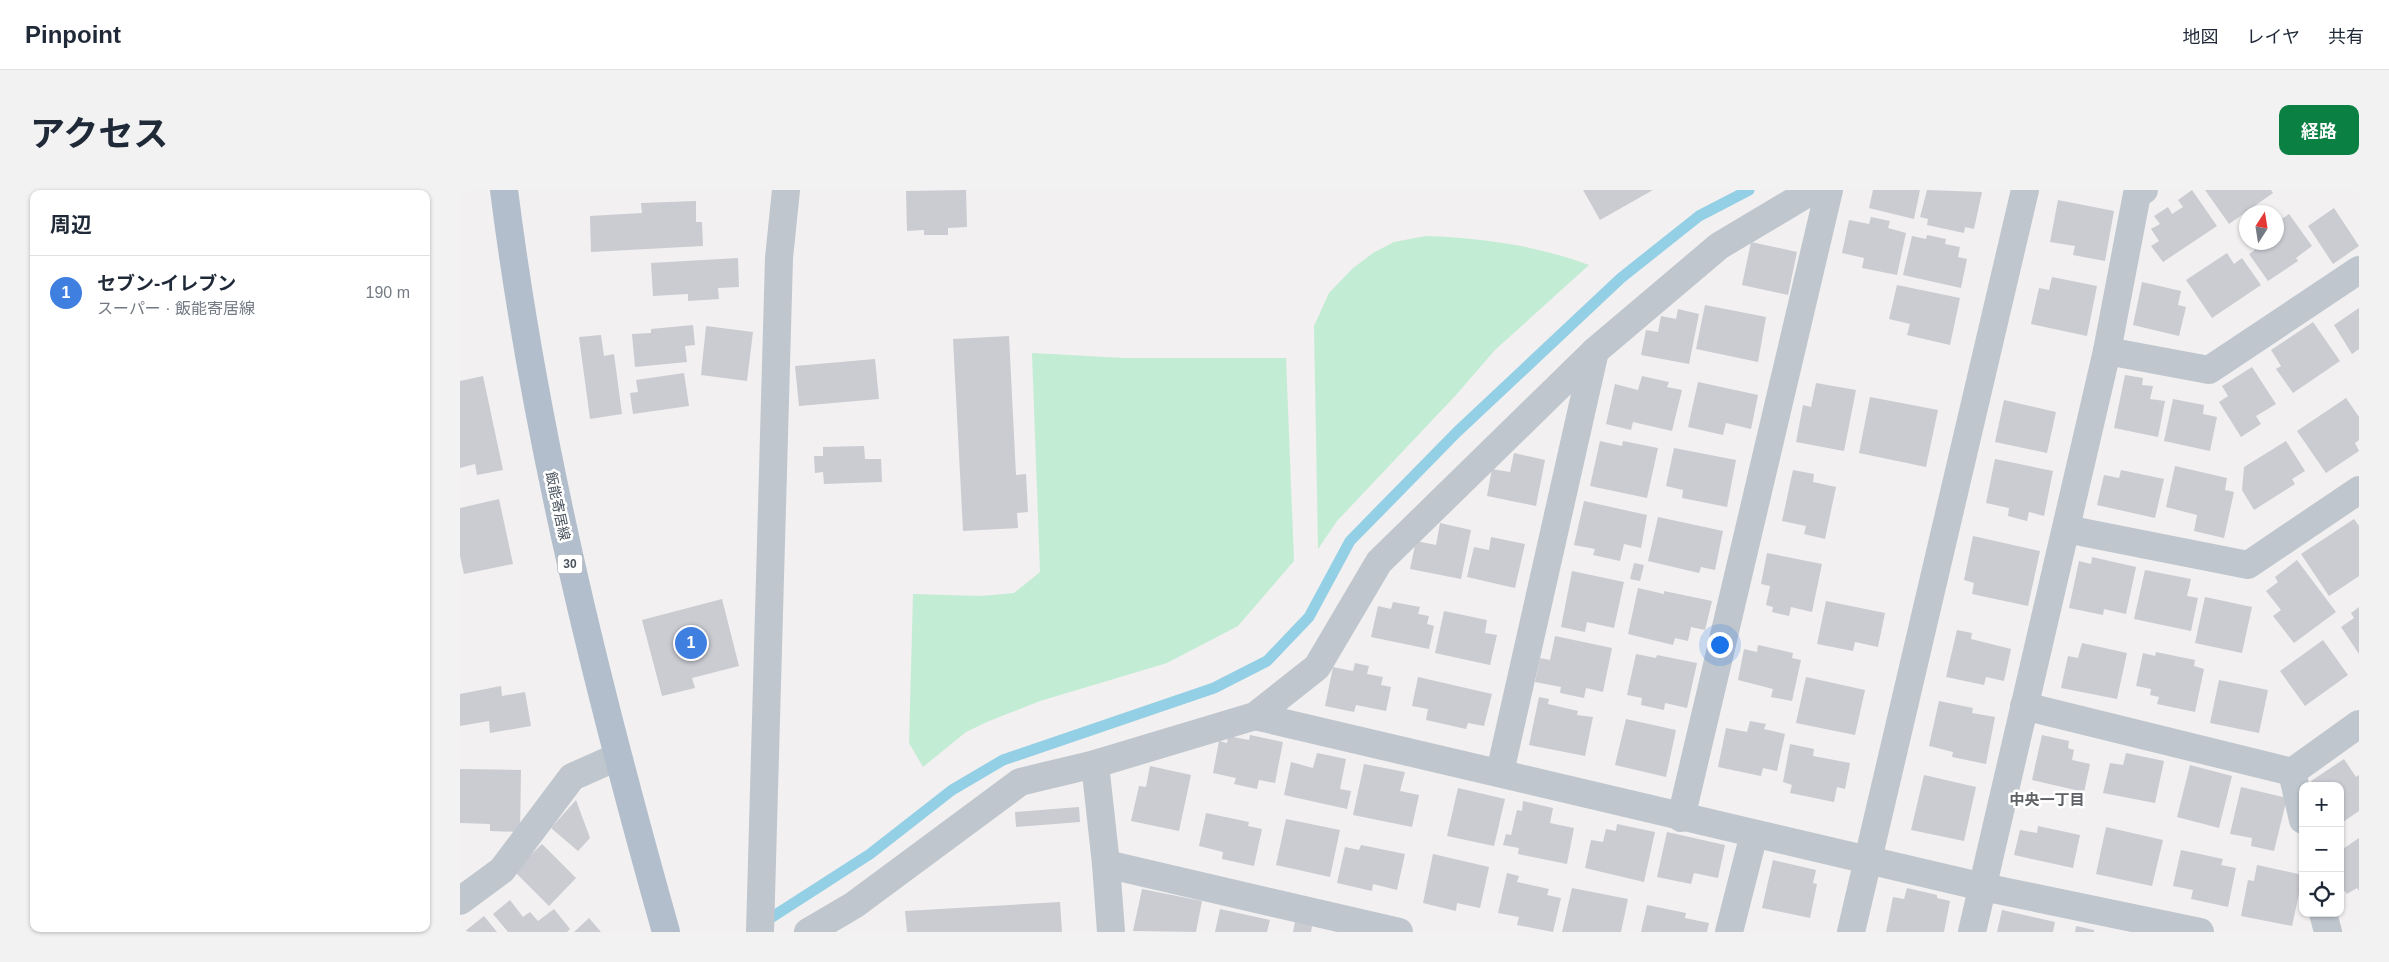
<!DOCTYPE html>
<html lang="ja">
<head>
<meta charset="utf-8">
<style>
	:root { --surface:#fff; --page:#f2f2f3; --text:#1f2937; --muted:#747a83; --line:#e0e1e3; --accent:#0b8043 }
	body { margin:0; font-family:Arial,"Noto Sans JP",sans-serif; background:var(--page); color:var(--text) }
	.controls { position:absolute; right:15px; bottom:15px; display:grid; overflow:hidden; border-radius:10px; box-shadow:0 1px 4px #0004 }
	.controls button { width:45px; height:45px; display:grid; place-items:center; padding:0; border:0; border-bottom:1px solid var(--line); background:var(--surface); color:var(--text); font:25px sans-serif }
	.compass { position:absolute; left:1779px; top:15px; width:45px; height:45px; border-radius:50%; background:var(--surface); box-shadow:0 1px 4px #0004; rotate:12deg }
	.you { position:absolute; left:1259px; top:454px; width:18px; height:18px; margin:-12px; border:4px solid #fff; border-radius:50%; background:#1a73e8; box-shadow:0 0 0 8px #1a73e833 }
	.badge { display:grid; place-items:center; width:32px; height:32px; border-radius:50%; background:var(--accent); color:#fff; font-size:16px; font-weight:700 }
	.pin { position:absolute; translate:-50% -50%; border:2px solid #fff; box-shadow:0 1px 5px #0006 }
	.list { margin:0; padding:0; list-style:none }
	h2 { display:flex; justify-content:space-between; align-items:center; height:65px; margin:0; padding:0 20px; font-size:21px }
	h2 small { font-size:16px; font-weight:400; color:var(--muted) }
	.list li { display:grid; grid-template-columns:32px 1fr auto; gap:15px; align-items:center; box-sizing:border-box; height:75px; padding:0 20px; border-top:1px solid var(--line) }
	.list b { display:block; font-size:19px; white-space:nowrap }
	.list p { margin:0; font-size:16px; white-space:nowrap; color:var(--muted) }
	.list em { font-size:16px; font-style:normal; color:var(--muted) }
	.icon { flex:none; width:28px; height:28px; fill:none; stroke:currentColor; stroke-width:2; stroke-linecap:round; stroke-linejoin:round }
	.map { position:relative; flex:none; width:1899px; height:742px; overflow:hidden; border-radius:10px }
	header { display:flex; align-items:center; gap:30px; box-sizing:border-box; height:70px; padding:0 25px; background:var(--surface); border-bottom:1px solid var(--line) }
	header strong { font-size:24px }
	nav { display:flex; gap:28px; margin-inline-start:auto; font-size:18px }
	.intro { display:flex; align-items:center; justify-content:space-between; box-sizing:border-box; height:120px; padding:0 30px }
	h1 { margin:0; font-size:35px }
	.button { padding:12px 22px; border-radius:10px; background:var(--accent); color:#fff; font-size:18px; font-weight:700 }
	main { display:flex; gap:30px; padding:0 30px }
	aside { flex:1; background:var(--surface); border-radius:10px; box-shadow:0 1px 4px #0004 }
	.map>svg:first-child { display:block }
</style>
</head>
<body>
<header>
<strong>Pinpoint</strong>
<nav><a>地図</a><a>レイヤ</a><a>共有</a></nav>
</header>
<div class="intro"><h1>アクセス</h1><a class="button">経路</a></div>
<main>
<aside>
<h2>周辺<small></small></h2>
<ul class="list">
<li><span class="badge" style="background:#3f7fe0">1</span><div><b>セブン-イレブン</b><p>スーパー · 飯能寄居線</p></div><em>190 m</em></li>
</ul>
</aside>
<div class="map">
<svg width="1899" height="742" viewBox="0 0 1899 742">
	<rect width="100%" height="100%" fill="#f2f0f0"/>
	<!-- green -->
	<g fill="#c3ecd5">
		<path d="M966 46C1022 48 1075 55 1129 75L1035 160 996 205 877 331 858 359 854 136 869 103 892 79 913 63 934 52Z"/>
		<path d="M572 163 664 168H826L834 371 778 436 707 473 580 511 529 531 506 542 463 577 449 553 453 404 521 406 554 403 580 382Z"/>
	</g>
	<g fill="none" stroke-linecap="round" stroke-linejoin="round">
		<!-- stream -->
		<path stroke="#93cfe5" stroke-width="11" d="M303 733 410 664 492 600 543 570 754 498 807 471 849 427 890 351 997 242 1161 88 1239 26 1289 0"/>
	</g>
	<!-- building -->
	<g fill="#caccd2">
		<path d="M506 0 507 37 488 38V45H464V40L447 41 446 1Z"/>
		<path d="M1123 0H1193L1140 30Z"/>
		<path d="M1413 0H1460L1454 29 1409 18Z"/>
		<path d="M1467 0 1522 2 1514 39 1505 37 1504 43 1467 35 1468 29 1460 27Z"/>
		<path d="M1732 0 1757 36 1703 72 1691 56 1699 51 1691 39 1700 34 1694 26 1708 17 1712 24 1723 17 1718 10Z"/>
		<path d="M1745 0H1811L1813 3 1769 34Z"/>
		<path d="M1598 10 1654 21 1645 71 1613 65 1615 56 1590 52Z"/>
		<path d="M236 11V32H242L243 56 131 62 130 26 182 23 181 13Z"/>
		<path d="M1874 18 1899 56 1873 74 1848 36Z"/>
		<path d="M1829 24 1852 56 1836 68 1838 71 1808 91 1789 64 1795 60 1790 52H1816V33Z"/>
		<path d="M1411 27 1430 31 1428 38 1446 43 1437 85 1402 78 1404 68 1382 63 1389 30 1409 34Z"/>
		<path d="M1467 45 1486 49 1485 54 1500 57 1498 67 1507 69 1501 98 1443 85 1452 46 1466 49Z"/>
		<path d="M1291 52 1337 62 1328 105 1282 95Z"/>
		<path d="M1767 63 1774 74 1782 68 1801 95 1752 128 1726 90Z"/>
		<path d="M278 68 279 97 258 98 259 109 228 111V104L193 106 191 73Z"/>
		<path d="M1592 87 1637 96 1627 146 1571 134 1579 98 1589 100Z"/>
		<path d="M1682 92 1721 101 1718 115 1726 117 1719 146 1673 135Z"/>
		<path d="M1437 95 1500 108 1490 155 1447 145 1450 134 1429 129Z"/>
		<path d="M1245 115 1306 127 1298 172 1236 159Z"/>
		<path d="M1899 118V159L1892 164 1874 135Z"/>
		<path d="M1218 119 1239 124 1229 174 1181 165 1186 140 1198 142 1201 126 1216 129Z"/>
		<path d="M1853 132 1880 171 1833 203 1816 179 1821 176 1811 160Z"/>
		<path d="M233 135 235 155 225 156 227 172 175 177 172 144 191 143V139Z"/>
		<path d="M246 136 293 142 287 191 241 185Z"/>
		<path d="M141 145 144 166 154 164 162 224 130 229 119 147Z"/>
		<path d="M549 146 556 285 566 284 568 322 557 323 558 338 503 341 493 149Z"/>
		<path d="M415 169 419 209 339 216 335 176Z"/>
		<path d="M1792 177 1816 214 1796 226 1801 234 1781 247 1759 212 1768 206 1762 196Z"/>
		<path d="M224 183 229 216 173 224 170 203 178 202 176 190Z"/>
		<path d="M1665 185 1683 188 1682 195 1693 196 1690 209 1705 211 1698 247 1654 238Z"/>
		<path d="M23 186 43 280 17 285 15 274 0 278V191Z"/>
		<path d="M1182 186 1209 192 1207 197 1222 200 1212 241 1173 232 1171 240 1146 234 1155 194 1178 200Z"/>
		<path d="M1238 192 1298 205 1291 239 1266 233 1263 245 1228 237Z"/>
		<path d="M1356 193 1396 200 1384 261 1336 252 1343 215 1351 217Z"/>
		<path d="M1410 207 1478 220 1466 277 1399 263Z"/>
		<path d="M1886 208 1899 227V250L1895 253 1899 261 1866 283 1837 241Z"/>
		<path d="M1713 209 1744 215 1743 224 1757 227 1750 261 1704 251Z"/>
		<path d="M1544 210 1596 222 1587 263 1535 252Z"/>
		<path d="M1140 251 1162 256 1163 251 1198 258 1187 308 1130 296Z"/>
		<path d="M1826 251 1845 281 1832 289 1835 294 1794 320 1782 300 1784 277Z"/>
		<path d="M404 256 405 269H421L422 292 364 294 363 282 355 283 354 266H363V257Z"/>
		<path d="M1214 258 1276 270 1267 317 1222 308 1223 300 1206 296Z"/>
		<path d="M1054 263 1085 270 1076 316 1027 306 1032 279 1050 282Z"/>
		<path d="M1535 269 1593 281 1584 326 1569 322 1567 331 1548 326 1549 318 1526 313Z"/>
		<path d="M1715 276 1767 288 1765 300 1774 302 1764 348 1734 341 1737 325 1706 317Z"/>
		<path d="M1333 280 1354 284 1353 292 1376 297 1365 349 1344 344 1346 336 1322 331Z"/>
		<path d="M1661 280 1704 289 1695 328 1637 315 1644 285 1659 288Z"/>
		<path d="M39 309 53 374 4 384 0 366V318Z"/>
		<path d="M1124 311 1187 325 1181 358 1164 354 1160 371 1133 365 1135 359 1114 355Z"/>
		<path d="M1198 327 1263 341 1255 380 1241 377 1239 383 1188 371Z"/>
		<path d="M1894 329 1899 336V386L1869 406 1841 364Z"/>
		<path d="M980 333 1011 340 1001 389 950 379 956 351 976 355Z"/>
		<path d="M1513 346 1580 361 1568 416 1512 404 1514 393 1504 390Z"/>
		<path d="M1031 347 1065 354 1055 398 1007 387 1014 357 1029 360Z"/>
		<path d="M1307 363 1362 374 1352 422 1331 417 1329 426 1312 422 1313 417 1306 415 1310 396 1301 394Z"/>
		<path d="M1632 367 1676 377 1666 424 1644 419 1643 425 1609 418 1619 371 1631 374Z"/>
		<path d="M1837 370 1876 422 1834 453 1813 426 1821 420 1806 401 1818 392 1815 387Z"/>
		<path d="M1174 373 1184 375 1180 391 1170 389Z"/>
		<path d="M1685 380 1731 389 1727 406 1738 408 1731 441 1674 429Z"/>
		<path d="M1112 381 1164 392 1154 438 1127 432 1125 442 1101 437Z"/>
		<path d="M1178 398 1204 404V401L1252 411 1245 440 1231 437 1228 451 1215 448 1213 455 1168 444Z"/>
		<path d="M1745 407 1792 417 1782 463 1735 453Z"/>
		<path d="M262 409 279 476 232 488 235 498 202 506 182 430Z"/>
		<path d="M1366 411 1425 423 1418 457 1395 452 1393 461 1357 454Z"/>
		<path d="M933 412 960 417 958 424 969 426 967 434 974 436 969 459 911 447 918 416 931 419Z"/>
		<path d="M1899 417V464L1881 437 1894 428 1891 423Z"/>
		<path d="M984 421 1027 430 1025 443 1037 445 1030 475 975 463Z"/>
		<path d="M1497 440 1512 443 1511 449 1551 459 1544 491 1526 487 1524 495 1486 487Z"/>
		<path d="M1095 446 1152 458 1143 502 1126 498 1124 508 1100 503 1101 497 1075 492 1080 468 1090 470Z"/>
		<path d="M1863 450 1888 485 1845 516 1820 481Z"/>
		<path d="M1622 453 1667 463 1657 509 1601 498 1608 466 1618 468Z"/>
		<path d="M1298 455 1333 463 1332 468 1341 470 1332 511 1311 507 1313 499 1278 490 1284 459 1297 462Z"/>
		<path d="M1696 462 1735 470 1734 476 1744 479 1735 522 1697 514 1699 507 1690 505 1691 499 1676 496 1683 463 1695 466Z"/>
		<path d="M1176 464 1196 468 1197 465 1237 473 1227 518 1205 513 1204 520 1181 515 1182 508 1167 505Z"/>
		<path d="M895 473 909 476 907 484 923 487 921 495 931 497 926 521 896 515 894 522 865 516 873 477 893 481Z"/>
		<path d="M958 487 1032 504 1024 536 1008 533 1006 539 966 530 968 519 952 516Z"/>
		<path d="M1346 487 1405 500 1395 545 1336 533Z"/>
		<path d="M1759 490 1808 500 1799 543 1750 533Z"/>
		<path d="M41 496 42 506 65 502 71 536 30 543 29 531 0 536V504Z"/>
		<path d="M1079 507 1089 509 1088 514 1118 521 1117 525 1133 527 1125 566 1069 555Z"/>
		<path d="M1479 511 1513 518 1512 523 1535 527 1526 574 1492 567 1493 562 1469 556Z"/>
		<path d="M1166 529 1216 540 1206 587 1155 575Z"/>
		<path d="M1290 531 1306 534 1304 539 1325 544 1317 581 1303 578 1301 586 1258 577 1266 538 1287 542Z"/>
		<path d="M790 545 823 552 815 593 799 590 797 599 774 594 776 588 753 583 759 551 767 553 768 546 789 550Z"/>
		<path d="M1582 545 1609 551 1608 558 1614 560 1612 570 1630 574 1624 602 1572 590Z"/>
		<path d="M1330 554 1354 559 1353 566 1390 573 1385 599 1377 597 1374 612 1330 603 1332 595 1323 592Z"/>
		<path d="M857 563 886 569 880 599 891 601 887 619 824 605 831 572 853 578Z"/>
		<path d="M1666 563 1704 571 1695 613 1643 603 1650 573 1663 575Z"/>
		<path d="M1884 569 1896 587 1899 585V621L1880 634V596H1854L1851 591Z"/>
		<path d="M904 574 945 582 940 601 959 605 952 637 893 625Z"/>
		<path d="M1730 575 1772 586 1759 638 1717 627Z"/>
		<path d="M690 576 731 585 719 641 671 631 679 596 686 597Z"/>
		<path d="M0 579 61 580 60 642 30 641V634L0 633Z"/>
		<path d="M1464 585 1516 597 1504 651 1451 640Z"/>
		<path d="M1781 597 1827 608 1814 661 1791 656 1792 648 1770 644Z"/>
		<path d="M998 598 1045 609 1034 656 987 646Z"/>
		<path d="M116 610 130 648 118 661 91 638Z"/>
		<path d="M1063 611 1093 618 1090 633 1114 638 1107 674 1058 664 1059 658 1043 655 1046 644 1051 645 1057 620 1062 621Z"/>
		<path d="M619 617 620 632 556 637 555 622Z"/>
		<path d="M746 623 789 632 788 636 802 639 794 676 762 669 763 662 739 656Z"/>
		<path d="M826 629 880 640 870 687 816 675Z"/>
		<path d="M1157 634 1195 642 1184 692 1125 678 1131 650 1143 652 1146 639 1156 641Z"/>
		<path d="M1578 636 1620 645 1613 678 1554 665 1560 640 1577 643Z"/>
		<path d="M1646 637 1703 650 1692 696 1636 684Z"/>
		<path d="M1207 642 1265 655 1258 688 1234 683 1231 694 1197 687Z"/>
		<path d="M1899 648V701L1897 698 1887 704 1880 695V661Z"/>
		<path d="M82 654 116 688 89 716 54 681Z"/>
		<path d="M901 655 945 664 937 700 913 694 912 701 877 693 885 657 899 660Z"/>
		<path d="M1721 660 1763 669 1761 675 1776 678 1768 717 1731 709 1733 700 1713 696Z"/>
		<path d="M973 664 1029 677 1020 718 997 713 996 721 963 713Z"/>
		<path d="M1313 670 1356 680 1353 693 1357 694 1350 728 1302 718Z"/>
		<path d="M1797 675 1843 685 1832 736 1781 726 1788 690 1794 691Z"/>
		<path d="M1047 683 1059 686 1057 692 1089 699 1087 705 1101 708 1093 742 1057 735 1059 727 1038 723Z"/>
		<path d="M1112 698 1168 709 1161 742H1102Z"/>
		<path d="M1447 698 1477 705V708L1490 711 1484 742H1426L1433 707 1444 709Z"/>
		<path d="M682 699 742 711 736 742 673 741Z"/>
		<path d="M50 710 63 727 70 722 78 731 94 719 110 739 107 742H48L33 724Z"/>
		<path d="M600 712 602 742H447L445 721Z"/>
		<path d="M1187 715 1226 723 1225 728 1249 733 1247 742H1181Z"/>
		<path d="M760 719 810 730 807 742H755Z"/>
		<path d="M1542 720 1595 732 1593 742H1537Z"/>
		<path d="M24 726 37 742H4Z"/>
		<path d="M129 728 141 742H114Z"/>
		<path d="M835 732 852 736 851 742H833Z"/>
		<path d="M1616 736 1634 740V742H1615Z"/>
	</g>
	<g fill="none" stroke-linecap="round" stroke-linejoin="round">
		<!-- minor -->
		<g stroke="#bfc6cd" stroke-width="28">
			<path d="M1647 161 1749 180 1899 80"/>
			<path d="M1606 339 1788 375 1899 300"/>
			<path d="M1564 516 1832 582 1899 534"/>
			<path d="M795 526 1523 697 1740 742"/>
			<path d="M1040 582 1135 161"/>
			<path d="M1832 582 1843 630"/>
			<path d="M1221 628 1369 0"/>
			<path d="M646 674 939 742"/>
			<path d="M0 711 42 680 112 587 157 567"/>
			<path d="M1863 723 1868 742"/>
			<path d="M300 742 319 68 326 0"/>
			<path d="M348 742 394 715 560 592 635 574"/>
			<path d="M651 742 646 674 635 574 795 526 857 477 919 372 1135 161 1259 56 1353 0"/>
			<path d="M1269 742 1294 644"/>
			<path d="M1391 742 1565 0"/>
			<path d="M1512 742 1647 161 1677 4 1684 0"/>
		</g>
		<!-- major -->
		<path stroke="#b2becc" stroke-width="28" d="M44 0C76 253 137 497 206 742"/>
	</g>
	<g text-anchor="middle" stroke-width="5" stroke-linejoin="round" paint-order="stroke">
		<!-- shield labels -->
		<rect fill="#fff" stroke="#80868d" stroke-width="1" x="97.5" y="364.5" width="25" height="19" rx="4"/>
		<g font-size="12" font-weight="bold" fill="#49525c">
			<text x="110" y="378">30</text>
		</g>
		<!-- street labels -->
		<g font-size="14" fill="#49525c" stroke="#fff">
			<text transform="translate(98 316) rotate(78)" y="5">飯能寄居線</text>
		</g>
		<!-- neighbourhood labels -->
		<g font-size="15" font-weight="bold" fill="#5d6064" stroke="#fff">
			<text x="1587" y="615">中央一丁目</text>
		</g>
	</g>
</svg>
<div class="controls">
<button>+</button>
<button>−</button>
<button><svg class="icon" aria-label="locate" viewBox="0 0 24 24"><circle cx="12" cy="12" r="6"/><path d="M12 2v4M12 18v4M2 12h4M18 12h4"/></svg></button>
</div>
<svg class="compass" viewBox="-18 -18 36 36"><path d="M0-13l5 13h-10z" fill="#e53935"/><path d="M0 13l5-13h-10z" fill="#747a83"/></svg>
<div class="you"></div>
<div class="pin badge" style="left:231px;top:453px;background:#3f7fe0">1</div>
</div>
</main>
</body>
</html>
